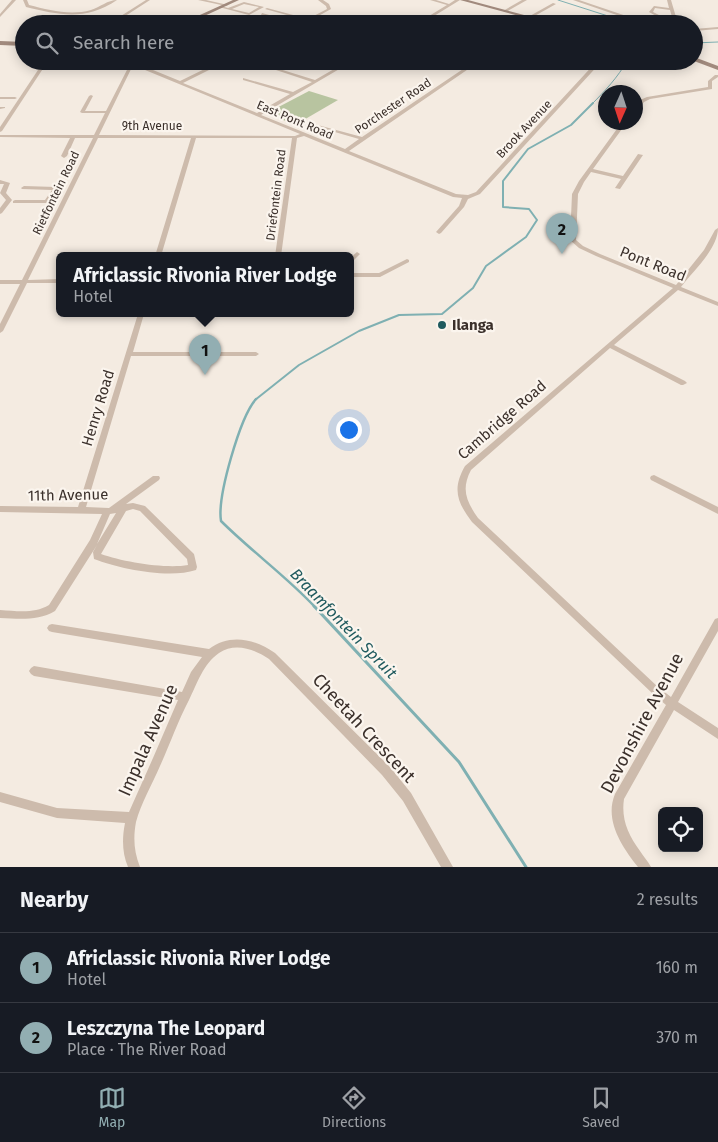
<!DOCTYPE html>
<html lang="en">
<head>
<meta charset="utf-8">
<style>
	:root { --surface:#171b24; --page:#20242c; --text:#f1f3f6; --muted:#9ea1a6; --line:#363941; --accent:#92aeb2 }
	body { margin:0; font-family:"Fira Sans",sans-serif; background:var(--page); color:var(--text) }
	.controls { position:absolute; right:15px; bottom:15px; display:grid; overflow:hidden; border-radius:8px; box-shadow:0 2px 12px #0003 }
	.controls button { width:45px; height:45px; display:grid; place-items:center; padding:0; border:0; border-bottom:1px solid var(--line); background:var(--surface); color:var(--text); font:25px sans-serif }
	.compass { position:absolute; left:598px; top:85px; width:45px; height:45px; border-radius:50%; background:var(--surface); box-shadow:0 2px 12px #0003; rotate:183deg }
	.you { position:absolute; left:348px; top:429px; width:18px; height:18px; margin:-12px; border:4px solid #fff; border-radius:50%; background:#1a73e8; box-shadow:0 0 0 8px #1a73e833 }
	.badge { display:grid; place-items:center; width:32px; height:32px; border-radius:50%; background:var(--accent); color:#111; font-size:16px; font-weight:700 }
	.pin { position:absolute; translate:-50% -41px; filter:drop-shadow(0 1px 2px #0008) }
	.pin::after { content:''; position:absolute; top:26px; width:18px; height:15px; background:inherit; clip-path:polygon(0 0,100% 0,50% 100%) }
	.popup { position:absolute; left:56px; top:252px; width:298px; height:65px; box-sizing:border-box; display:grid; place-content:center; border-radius:8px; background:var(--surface); filter:drop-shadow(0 1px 4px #0005); font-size:16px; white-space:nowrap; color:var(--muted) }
	.popup b { font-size:19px; color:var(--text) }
	.popup::after { content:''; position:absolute; left:50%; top:100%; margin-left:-10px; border:10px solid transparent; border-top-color:var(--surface) }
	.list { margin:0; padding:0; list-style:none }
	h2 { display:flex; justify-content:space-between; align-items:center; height:65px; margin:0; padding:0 20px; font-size:21px }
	h2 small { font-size:16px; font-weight:400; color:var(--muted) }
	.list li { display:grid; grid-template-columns:32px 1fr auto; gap:15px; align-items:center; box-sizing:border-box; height:70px; padding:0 20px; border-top:1px solid var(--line) }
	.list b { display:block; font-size:19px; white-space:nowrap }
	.list p { margin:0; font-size:16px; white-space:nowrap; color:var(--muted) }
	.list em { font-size:16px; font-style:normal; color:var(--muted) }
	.icon { flex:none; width:28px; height:28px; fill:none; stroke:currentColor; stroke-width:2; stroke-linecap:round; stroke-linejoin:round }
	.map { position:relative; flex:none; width:718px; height:867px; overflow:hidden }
	.search { position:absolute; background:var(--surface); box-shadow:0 2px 12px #0003; left:15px; right:15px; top:15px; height:55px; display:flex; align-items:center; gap:12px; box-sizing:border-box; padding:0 18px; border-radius:28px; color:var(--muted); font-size:19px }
	.sheet { height:205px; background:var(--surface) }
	nav { display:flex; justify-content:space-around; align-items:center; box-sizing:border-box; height:70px; border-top:1px solid var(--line); background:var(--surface); font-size:14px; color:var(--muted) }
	nav a { display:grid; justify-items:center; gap:2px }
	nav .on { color:var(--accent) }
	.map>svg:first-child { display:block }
</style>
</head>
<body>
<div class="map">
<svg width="718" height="867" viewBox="0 0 718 867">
	<rect width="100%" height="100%" fill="#f4ebe1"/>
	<!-- green -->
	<path fill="#b8c4a0" d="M309 91 338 100 295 125 269 114V112Z"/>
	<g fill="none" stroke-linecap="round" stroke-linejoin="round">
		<!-- stream-far3 -->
		<g stroke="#7fb0b2" stroke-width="1">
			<path d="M558 0 633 24"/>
			<path d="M694 43 718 42"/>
			<path d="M591 105C605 91 618 77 627 61"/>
		</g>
		<!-- stream-far2 -->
		<path stroke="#7fb0b2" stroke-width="2" d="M255 400 299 365 359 331 399 315 442 314 473 288 486 266 526 237 537 220 529 209 503 207V181L528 149 571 125 593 103"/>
		<!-- stream-far1 -->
		<path stroke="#7fb0b2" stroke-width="2.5" d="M256 399C240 417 217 497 221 521 251 551 286 576 315 607"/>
		<!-- stream -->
		<path stroke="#7fb0b2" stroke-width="3" d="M314 606 459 762 526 867"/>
		<!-- street -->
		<g fill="#cdbbac" fill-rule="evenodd">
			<path d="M12 0H16L0 17V14Z"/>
			<path d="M23 0H27L29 5C49 10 70 16 91 10 100 7 108 0 117 0 86 21 59 15 26 7Z"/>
			<path d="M146 0H150L116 22 113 21Z"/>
			<path d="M198 0H206L228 5 226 6Z"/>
			<path d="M318 0H323L329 4 331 9 304 24H299L305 20 265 9 267 8 308 19 327 9 326 6Z"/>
			<path d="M430 0H436L449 4 455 0H460L421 24H416L447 5Z"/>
			<path d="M522 0H527L506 12 503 11Z"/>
			<path d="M573 0H579L650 24H643Z"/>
			<path d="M667 0H671L678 24H674L670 10 655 8 653 12 659 15 658 17 649 12 654 6 669 8Z"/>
			<path d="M244 2 264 7 249 15 219 7 221 6 228 8ZM244 4 259 7 249 13 232 9Z"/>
			<path d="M553 3 556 4 531 18 528 17Z"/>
			<path d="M262 13 298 23 299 24H292L261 15Z"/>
			<path d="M247 20 256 23 257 24H251L246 22Z"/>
			<path d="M718 27V29L694 31V29Z"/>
			<path d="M44 61H48L2 131 0 132V127Z"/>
			<path d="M125 61H131L180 81 221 61H227L183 83 257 113 290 94 243 80V78L293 92 312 82 273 69V67L315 80 348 61H353L261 115 345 149 359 139 314 126V124L362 137 475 61H480L349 151 456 194 468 195 476 192 597 61H602L480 194 468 199 464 207 441 233 439 234 436 232 459 206 462 198 453 197 304 136 297 138 281 256H275L292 138H196L161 256H155L191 138H98L28 280 60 279V283H27L3 331 0 333V324L20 284H0V280H22L93 138H75L67 156 64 158 61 156 70 138 0 137V135H94L105 113H82L80 112 89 96 91 95 93 96 85 111H106L130 64ZM133 65 300 134 295 136 99 135Z"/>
			<path d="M715 75H718V77L712 81V89L650 99 644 102 638 109H636V106L640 100 647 97 708 87V81Z"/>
			<path d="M0 97H15L17 98 15 99H0Z"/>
			<path d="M0 107H5V108L0 109Z"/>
			<path d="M622 122H627L593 169 623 176 638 154 643 155 620 189 615 188 621 179 591 172 584 182 578 194 576 240 583 246 600 254 676 285 704 250 715 230 718 228C718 249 693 271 681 287L718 302V306L678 290 614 345 685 381 687 383 683 385H681L610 348 471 470C461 489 466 501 478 518L658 687 671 697 715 619 718 618V631L678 702 718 728V739L674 710 624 799C621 819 628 835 640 851 643 856 648 861 651 867H638C622 847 604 820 615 794L666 705 652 693 472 522C457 502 452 489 465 466L673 288 596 256 579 248 570 240 572 194 579 181Z"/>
			<path d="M0 180 10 183 6 193 12 200 2 213 0 214V208L6 200 0 193 4 184H0Z"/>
			<path d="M24 186 56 187 59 189 49 203H13V201L15 200H45L52 190 22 189 21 188Z"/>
			<path d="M357 252 360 254 352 262 350 263V258Z"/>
			<path d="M407 259 409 260V262L380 277H350V273H379Z"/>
			<path d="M138 314H144L133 352H256L259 354 256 356H131L86 507 109 508 153 476H159L160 478 159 480 126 504 133 503 145 506 194 554 197 567 196 570C169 579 120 569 94 559L93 552 97 545 55 611C38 621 20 619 0 618V610C17 611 34 614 49 605L90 540 102 514 0 512V506L78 507ZM133 509 140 511 187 559 188 565C166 569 123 562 101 554L126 511ZM116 513 97 544 110 514Z"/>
			<path d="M654 475 718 507V514L651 480 650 478 651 476Z"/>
			<path d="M52 624 209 649C230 633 255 639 275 653L390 767 411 793 453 867H441L403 801 382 775 269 659C254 649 235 642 219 653 203 664 197 684 189 700 178 721 170 744 160 766 152 785 141 803 136 822 133 838 134 852 140 867H128C122 853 122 838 125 823L57 818 0 802V792L57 808 129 812 153 758 178 700 34 676 31 674 29 671 31 668 34 666 182 692 191 672 202 657 52 632 49 631 47 628 49 625Z"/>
		</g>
		<!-- secondary -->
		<g fill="#a18a7d" fill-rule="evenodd">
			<path d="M233 0H239L187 24H180Z"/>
			<path d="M460 0H468L558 24H549Z"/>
			<path d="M0 41 24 42V46L0 45Z"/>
			<path d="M694 57 718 66V70L694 61Z"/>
		</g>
	</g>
	<!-- markers -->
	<circle fill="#1f5a5e" stroke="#fbf5ee" stroke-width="2" cx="442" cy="325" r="5"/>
	<g text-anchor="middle" stroke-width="4.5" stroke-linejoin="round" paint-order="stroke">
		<!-- far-street labels -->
		<g font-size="12" fill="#3b302b" stroke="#fbf5ee">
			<text transform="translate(393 106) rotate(-34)" y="4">Porchester Road</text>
			<text transform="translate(295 120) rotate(23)" y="4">East Pont Road</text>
			<text x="152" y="130">9th Avenue</text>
			<text transform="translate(524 129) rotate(-47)" y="4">Brook Avenue</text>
			<text transform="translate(56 193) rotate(-64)" y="4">Rietfontein Road</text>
			<text transform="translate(276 195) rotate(-83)" y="4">Driefontein Road</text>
		</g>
		<!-- street labels -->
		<g font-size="15" fill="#3b302b" stroke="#fbf5ee">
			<text transform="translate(653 264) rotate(22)" y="5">Pont Road</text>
			<text transform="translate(98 408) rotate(-73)" y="5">Henry Road</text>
			<text transform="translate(502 420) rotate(-41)" y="5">Cambridge Road</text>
			<text transform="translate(68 495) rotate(-1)" y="5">11th Avenue</text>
		</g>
		<!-- poi labels -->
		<g font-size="15" font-weight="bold" fill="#3b302b" stroke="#fbf5ee" text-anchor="start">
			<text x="452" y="330">Ilanga</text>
		</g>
		<!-- water labels -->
		<g font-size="16" font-style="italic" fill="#1f5a5e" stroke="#fbf5ee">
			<text transform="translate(344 623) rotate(46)" y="6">Braamfontein Spruit</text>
		</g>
		<!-- near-street labels -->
		<g font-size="18" fill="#3b302b" stroke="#fbf5ee">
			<text transform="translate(642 723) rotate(-62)" y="6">Devonshire Avenue</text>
			<text transform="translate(364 728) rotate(47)" y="6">Cheetah Crescent</text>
			<text transform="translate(148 740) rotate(-66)" y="6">Impala Avenue</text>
		</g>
	</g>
</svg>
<div class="controls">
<button><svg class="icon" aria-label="locate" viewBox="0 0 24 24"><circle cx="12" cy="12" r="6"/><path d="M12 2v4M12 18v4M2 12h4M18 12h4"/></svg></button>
</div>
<svg class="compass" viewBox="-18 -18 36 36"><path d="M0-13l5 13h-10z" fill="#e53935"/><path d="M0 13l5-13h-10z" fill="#9ea1a6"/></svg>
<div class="you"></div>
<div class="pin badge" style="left:205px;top:375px">1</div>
<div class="popup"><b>Africlassic Rivonia River Lodge</b>Hotel</div>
<div class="pin badge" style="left:562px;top:254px">2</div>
<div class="search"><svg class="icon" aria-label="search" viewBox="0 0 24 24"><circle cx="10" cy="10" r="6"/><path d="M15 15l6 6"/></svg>Search here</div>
</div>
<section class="sheet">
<h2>Nearby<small>2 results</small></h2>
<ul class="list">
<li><span class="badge">1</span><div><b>Africlassic Rivonia River Lodge</b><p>Hotel</p></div><em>160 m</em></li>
<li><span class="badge">2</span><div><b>Leszczyna The Leopard</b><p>Place · The River Road</p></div><em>370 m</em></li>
</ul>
</section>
<nav>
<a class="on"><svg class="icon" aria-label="map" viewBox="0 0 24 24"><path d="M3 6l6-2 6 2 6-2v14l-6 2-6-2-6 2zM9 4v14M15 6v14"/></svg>Map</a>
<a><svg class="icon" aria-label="directions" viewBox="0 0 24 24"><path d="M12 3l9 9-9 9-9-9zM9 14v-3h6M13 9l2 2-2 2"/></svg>Directions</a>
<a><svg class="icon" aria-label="saved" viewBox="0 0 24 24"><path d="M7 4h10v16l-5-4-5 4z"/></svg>Saved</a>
</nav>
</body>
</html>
